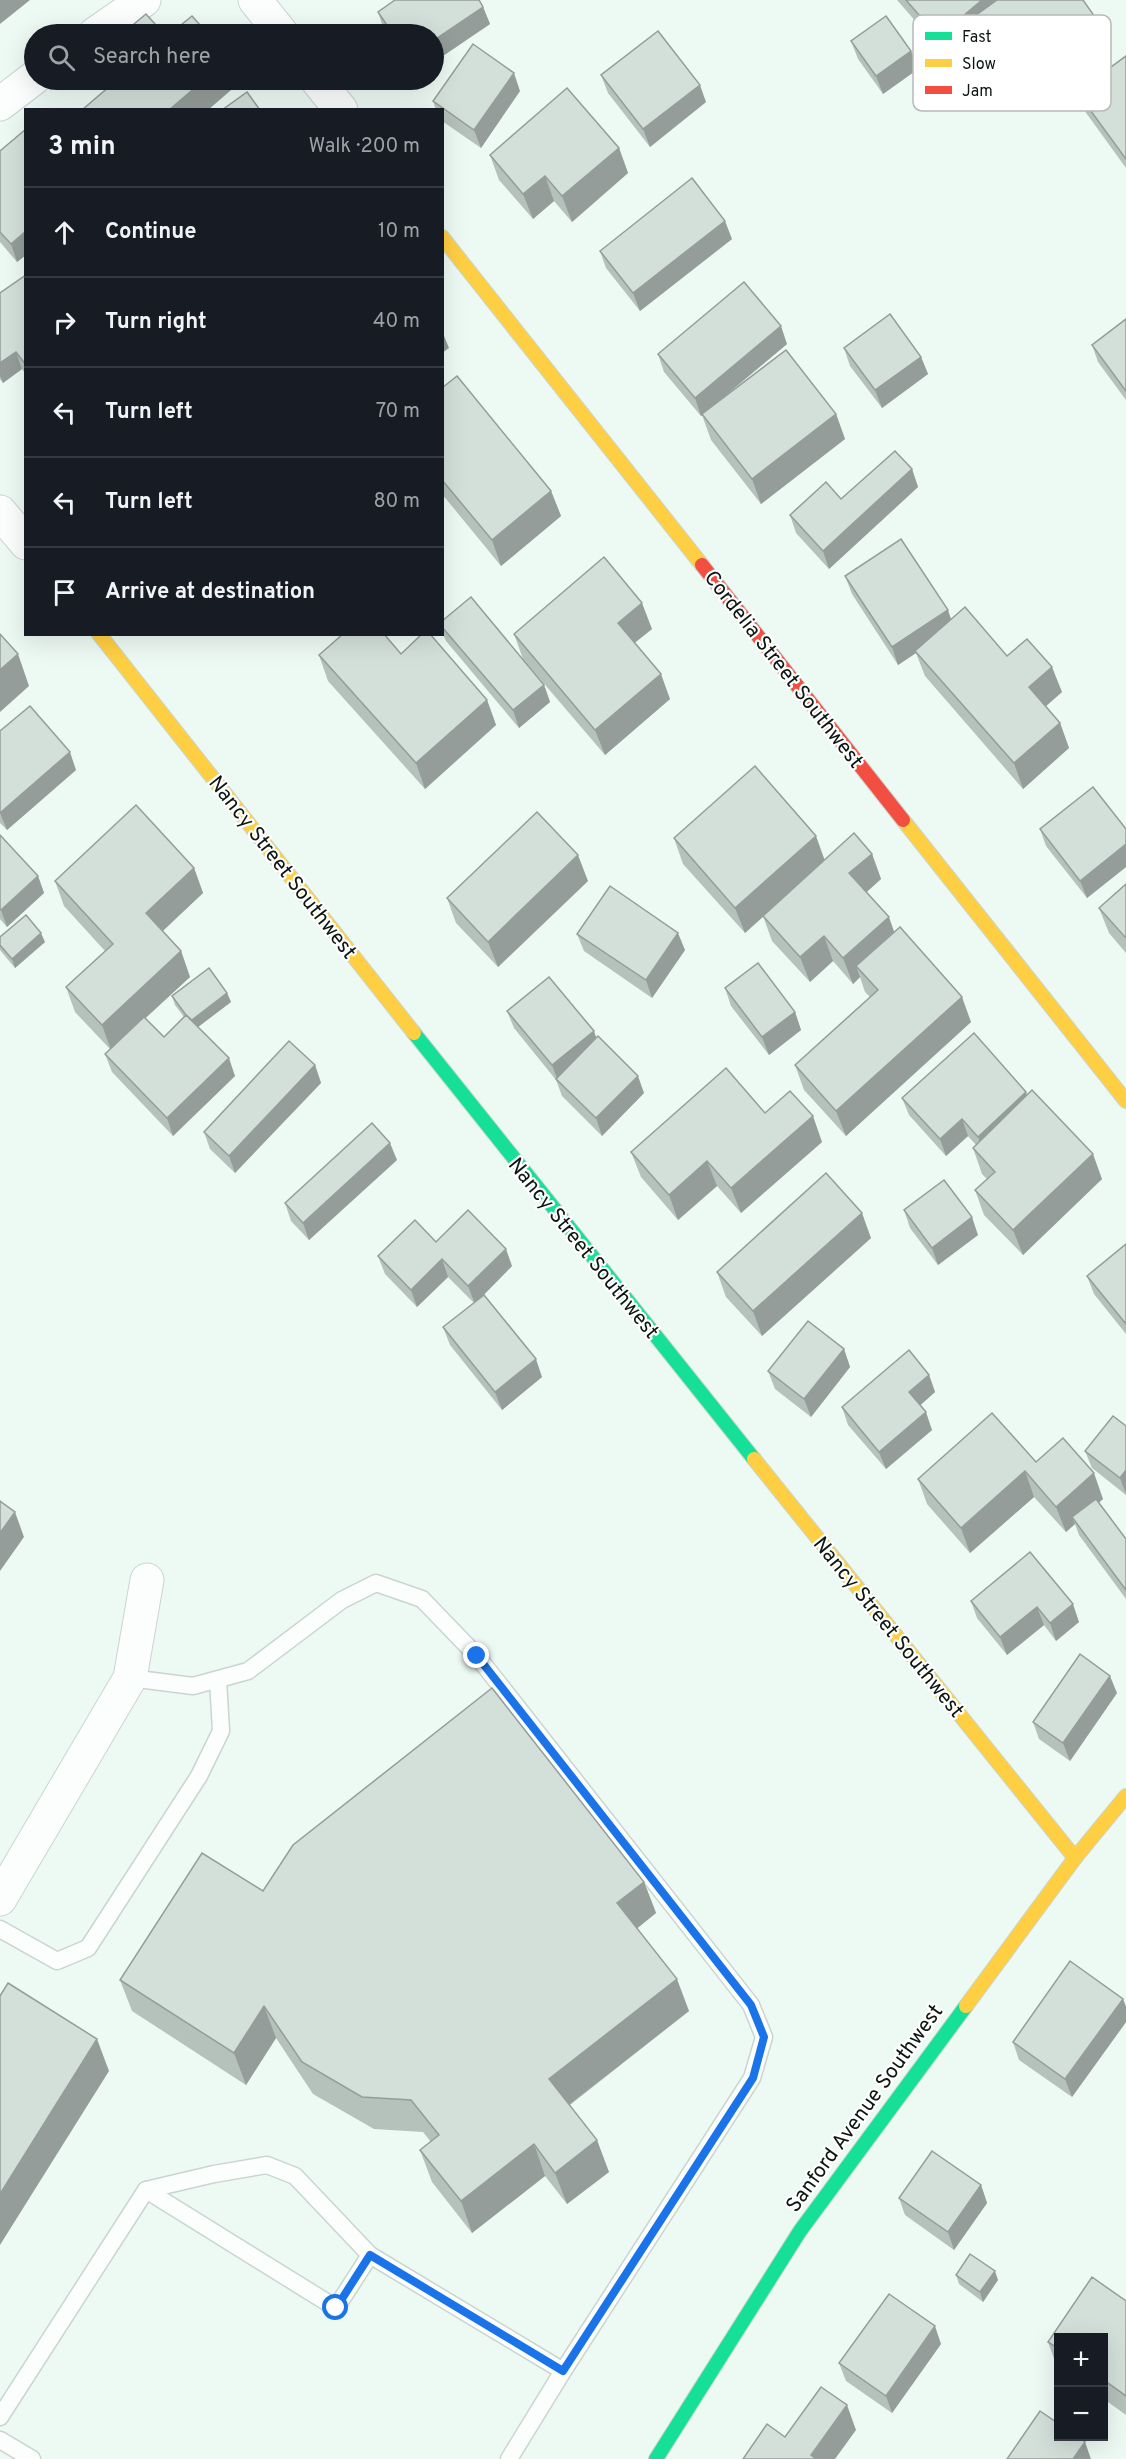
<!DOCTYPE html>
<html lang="en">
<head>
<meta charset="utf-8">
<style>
	:root { --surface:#171b24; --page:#20242c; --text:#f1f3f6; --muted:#9ea1a6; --line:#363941 }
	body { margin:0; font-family:Overpass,sans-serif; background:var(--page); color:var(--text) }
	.controls { position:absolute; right:18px; bottom:18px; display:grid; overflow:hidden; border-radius:0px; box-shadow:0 6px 24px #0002 }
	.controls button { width:54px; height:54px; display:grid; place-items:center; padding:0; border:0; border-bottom:2px solid var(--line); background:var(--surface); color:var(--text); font:30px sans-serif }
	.stop { position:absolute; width:18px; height:18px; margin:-14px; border:4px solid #1a73e8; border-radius:50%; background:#fff }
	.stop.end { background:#1a73e8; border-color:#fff; box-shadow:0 2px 6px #0008 }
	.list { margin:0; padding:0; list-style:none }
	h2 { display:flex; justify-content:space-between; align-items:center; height:78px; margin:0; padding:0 24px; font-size:26px }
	h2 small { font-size:20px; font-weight:400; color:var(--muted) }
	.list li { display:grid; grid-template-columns:39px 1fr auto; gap:18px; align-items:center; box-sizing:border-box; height:90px; padding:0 24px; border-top:2px solid var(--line) }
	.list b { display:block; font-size:22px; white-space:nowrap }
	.list em { font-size:20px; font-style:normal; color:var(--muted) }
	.icon { flex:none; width:33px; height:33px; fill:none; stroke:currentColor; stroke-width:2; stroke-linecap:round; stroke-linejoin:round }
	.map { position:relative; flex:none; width:1126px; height:2459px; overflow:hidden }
	.search { position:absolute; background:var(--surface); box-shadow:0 6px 24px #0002; left:24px; top:24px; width:420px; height:66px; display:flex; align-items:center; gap:15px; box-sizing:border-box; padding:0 21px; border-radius:33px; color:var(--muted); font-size:22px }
	.panel { position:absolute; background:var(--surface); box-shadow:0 6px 24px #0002; left:24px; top:108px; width:420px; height:528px; border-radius:0px }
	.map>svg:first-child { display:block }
</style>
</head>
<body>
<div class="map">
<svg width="1126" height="2459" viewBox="0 0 1126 2459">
	<rect width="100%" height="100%" fill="#edfaf3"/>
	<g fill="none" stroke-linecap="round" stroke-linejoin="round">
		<!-- lane casing -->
		<g stroke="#cad5d0" stroke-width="19">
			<g id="lane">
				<path d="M130 1678 193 1686 248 1671 342 1600 376 1583 422 1599 477 1656 751 2005 764 2037 752 2078 563 2371 509 2459"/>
				<path d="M0 1929 57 1961 88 1948 199 1776 221 1731 218 1680"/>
				<path d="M146 2190 214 2174 267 2165 295 2176 370 2255"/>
				<path d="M0 2417 146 2190 336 2308 370 2255 563 2371"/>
				<path d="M0 2440 32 2459"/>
			</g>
		</g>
		<!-- street casing -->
		<g stroke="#cad5d0" stroke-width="35">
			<g id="street">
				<path d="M255 0 282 34"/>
				<path d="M95 34 144 0"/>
				<path d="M317 80 341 110"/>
				<path d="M0 104 34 78"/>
				<path d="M0 512 26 543"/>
				<path d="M0 1899 130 1678 147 1580"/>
			</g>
		</g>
		<!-- fast casing -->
		<g stroke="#cad5d0" stroke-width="16">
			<g id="fast">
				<path d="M414 1033 754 1459"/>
				<path d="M656 2459 800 2231 966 2006"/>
			</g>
		</g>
		<!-- slow casing -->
		<g stroke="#cad5d0" stroke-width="16">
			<g id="slow">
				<path d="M442 237 702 565"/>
				<path d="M99 634 414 1033"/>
				<path d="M903 820 1126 1101"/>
				<path d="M754 1459 1075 1858"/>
				<path d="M966 2006 1075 1858 1126 1796"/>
			</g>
		</g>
		<!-- jam casing -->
		<g stroke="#cad5d0" stroke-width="16">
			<path id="jam" d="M702 565 903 820"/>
		</g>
		<!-- lane -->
		<use href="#lane" stroke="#fcfefd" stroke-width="16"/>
		<!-- street -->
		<use href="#street" stroke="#fcfefd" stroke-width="33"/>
		<!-- fast -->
		<use href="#fast" stroke="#16e098" stroke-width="14"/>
		<!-- slow -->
		<use href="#slow" stroke="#ffcf43" stroke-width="14"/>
		<!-- jam -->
		<use href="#jam" stroke="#f24e42" stroke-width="14"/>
	</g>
	<!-- wall -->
	<g fill="#b5c1bb">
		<path d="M897 0H1083L1095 17 1104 42 1016 108 973 49 968 35 945 55Z"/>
		<path d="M483 7 490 24 434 62V34H387L384 30 378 12Z"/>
		<path d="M851 41 911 51 918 69 883 94 858 59Z"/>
		<path d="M1126 56V168L1084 110 1077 92Z"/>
		<path d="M601 75 706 102 650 147 608 93Z"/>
		<path d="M520 91 481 148 442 121V110H436L433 101Z"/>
		<path d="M26 129V255L17 262 0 242V151Z"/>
		<path d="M619 148 628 173 572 222 554 201 533 219 499 180 490 155Z"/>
		<path d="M732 239 640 311 606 268 600 251Z"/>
		<path d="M26 275V374L22 369 3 383 0 379V293Z"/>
		<path d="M1126 319V400L1098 362 1092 345Z"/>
		<path d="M787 344 712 407 836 414 845 439 761 504 711 440 702 415 701 416 664 372 658 354Z"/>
		<path d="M844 348 921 357 928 374 882 408 850 366Z"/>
		<path d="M442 388 551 491 561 516 501 566 442 494Z"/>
		<path d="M912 469 918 487 829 569 796 533 790 515 841 499Z"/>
		<path d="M845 576 951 619 1062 692 1046 706 1060 723 1069 748 1023 789 925 676 916 653 898 665 852 594Z"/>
		<path d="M442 621 544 685 550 702 519 728 446 641 442 632Z"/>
		<path d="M652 629 634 643 670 699 605 755 523 659 514 634Z"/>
		<path d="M401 654 487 700 496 725 425 789 328 681 319 655Z"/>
		<path d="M0 731 76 770 7 830 0 823Z"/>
		<path d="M1040 829H1126V867L1087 898 1046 846Z"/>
		<path d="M0 835 38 876 44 893 7 927 0 919Z"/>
		<path d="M674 838 825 860 872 854 881 879 866 892 894 932 971 1022 846 1136 804 1090 795 1065 870 997 865 992 860 977 853 984 833 961 810 982 772 941 763 916 745 933 683 864Z"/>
		<path d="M194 868 203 893 163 931 181 951 190 977 145 1018 164 1037 184 1017 175 1005 172 996 227 993 231 1002 198 1027 235 1076 173 1136 112 1072 105 1054 110 1049 75 1012 66 987 105 951 64 906 55 881Z"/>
		<path d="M588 881 498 967 456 923 447 898Z"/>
		<path d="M1126 884V953L1109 933 1099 908Z"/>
		<path d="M577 934 685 950 652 998 584 951Z"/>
		<path d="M0 937 45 942 15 968 0 950Z"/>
		<path d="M725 988 795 1012 801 1030 769 1055 731 1006Z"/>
		<path d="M507 1011 596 1038 644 1093 602 1136 562 1096 556 1080 514 1028Z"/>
		<path d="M315 1065 321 1083 235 1173 210 1149 204 1132Z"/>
		<path d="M1027 1095 1102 1179 1023 1255 984 1215 975 1190 987 1179 982 1174 973 1148 976 1145 968 1136 946 1156 909 1115 902 1098Z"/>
		<path d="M765 1113 822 1142 741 1213 717 1186 678 1220 641 1177 631 1152Z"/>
		<path d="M397 1160 309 1240 291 1221 285 1203Z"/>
		<path d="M904 1210 978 1235 938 1265 910 1228Z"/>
		<path d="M871 1238 762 1336 726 1297 717 1272Z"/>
		<path d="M436 1242 512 1266 483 1295 542 1377 502 1410 450 1345 443 1327 474 1303 448 1277 417 1307 385 1274 378 1256Z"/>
		<path d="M1126 1244V1334L1094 1294 1087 1276Z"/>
		<path d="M844 1349 850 1367 811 1417 775 1389 768 1371Z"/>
		<path d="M929 1375 935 1392 920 1405 932 1430 886 1469 848 1425 842 1407Z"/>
		<path d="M1126 1426V1495L1092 1468 1085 1451Z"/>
		<path d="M1036 1462 1103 1499 1099 1502 1126 1539V1599L1079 1535 1075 1524 1066 1532 1034 1497 970 1553 927 1504 918 1479Z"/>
		<path d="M1030 1552 1079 1622 1056 1641 1044 1625 1007 1655 977 1618 971 1601Z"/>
		<path d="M1117 1693 1070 1761 1039 1739 1033 1722Z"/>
		<path d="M644 1882 656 1913 637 1928 689 2011 570 2105 609 2172 567 2204 545 2176 472 2233 432 2182 420 2150 431 2142 423 2132 374 2129 313 2094 276 2038 246 2085 132 2011 120 1980 263 1891Z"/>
		<path d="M1123 1999 1126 2007V2022L1072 2097 1019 2060 1013 2042Z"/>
		<path d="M981 2185 987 2203 954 2250 905 2215 899 2198Z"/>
		<path d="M956 2275 998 2280 983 2302 959 2284Z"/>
		<path d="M1126 2301V2415L1104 2399V2337H1059V2368L1057 2367 1048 2342Z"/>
		<path d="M941 2344 892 2413 846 2381 839 2363Z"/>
	</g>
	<!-- shaded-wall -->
	<g fill="#949d99">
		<path d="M0 0H30L0 24Z"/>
		<path d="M982 0H1002L964 24 968 35 945 55 938 37Z"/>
		<path d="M483 7 490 24 434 62V40Z"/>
		<path d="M1095 17 1104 42 1016 108 1006 83Z"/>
		<path d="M911 51 918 69 883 94 876 76Z"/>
		<path d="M514 73 520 91 481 148 474 130Z"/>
		<path d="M204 80H236L238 84 208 110H169Z"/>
		<path d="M700 85 706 102 650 147 643 129Z"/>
		<path d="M619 148 628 173 572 222 562 196Z"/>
		<path d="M545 176 554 201 533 219 523 194Z"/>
		<path d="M725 221 732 239 640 311 633 293Z"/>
		<path d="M26 231V255L17 262 11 244Z"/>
		<path d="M781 326 787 344 701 416 695 398Z"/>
		<path d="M442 331 449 348 442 353Z"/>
		<path d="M16 352 22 369 3 383 0 376V363Z"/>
		<path d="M921 357 928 374 882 408 875 390Z"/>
		<path d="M836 414 845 439 761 504 752 479Z"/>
		<path d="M912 469 918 487 829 569 823 551Z"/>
		<path d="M551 491 561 516 501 566 492 540Z"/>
		<path d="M642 603 652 629 627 649 618 623Z"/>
		<path d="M948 610 954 628 915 651 916 653 898 665 892 647Z"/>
		<path d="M18 654 29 686 0 712V670Z"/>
		<path d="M1052 667 1062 692 1038 713 1029 687Z"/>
		<path d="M661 674 670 699 605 755 595 730Z"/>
		<path d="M544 685 550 702 519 728 513 710Z"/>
		<path d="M487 700 496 725 425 789 416 763Z"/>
		<path d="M1060 723 1069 748 1023 789 1014 763Z"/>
		<path d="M70 752 76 770 7 830 0 813Z"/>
		<path d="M816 836 825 861 745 933 735 908Z"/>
		<path d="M1126 844V867L1087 898 1080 881Z"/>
		<path d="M872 854 881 879 859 899 849 873Z"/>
		<path d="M578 855 588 881 498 967 488 942Z"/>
		<path d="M194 868 203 893 155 938 146 913Z"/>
		<path d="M38 876 44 893 7 927 1 910Z"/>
		<path d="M889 917 898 943 856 966 860 977 853 984 843 958Z"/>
		<path d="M41 933 45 942 15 968 12 959Z"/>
		<path d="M678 933 685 950 652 998 646 980Z"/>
		<path d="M824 936 833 961 810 982 800 957Z"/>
		<path d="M181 951 190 977 111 1050 102 1025Z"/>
		<path d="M227 993 231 1002 194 1030 191 1021Z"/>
		<path d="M962 997 971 1022 846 1136 836 1111Z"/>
		<path d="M795 1012 801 1030 769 1055 762 1037Z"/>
		<path d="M594 1031 600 1049 558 1081 552 1065Z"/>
		<path d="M229 1058 235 1076 173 1136 167 1118Z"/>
		<path d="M315 1065 321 1083 235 1173 229 1156Z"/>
		<path d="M638 1076 644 1093 602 1136 596 1118Z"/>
		<path d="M1026 1092 1033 1110 984 1154 978 1137Z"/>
		<path d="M813 1116 822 1142 741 1213 731 1188Z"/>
		<path d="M962 1119 968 1136 946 1156 940 1139Z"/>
		<path d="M390 1143 397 1160 309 1240 303 1223Z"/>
		<path d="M1093 1154 1102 1179 1023 1255 1013 1230Z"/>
		<path d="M707 1161 717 1186 678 1220 669 1195Z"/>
		<path d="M862 1213 871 1238 762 1336 753 1311Z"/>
		<path d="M972 1217 978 1235 938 1265 932 1248Z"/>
		<path d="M506 1249 512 1266 475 1304 468 1286Z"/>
		<path d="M442 1259 448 1277 417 1307 411 1290Z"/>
		<path d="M844 1349 850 1367 811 1417 804 1399Z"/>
		<path d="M536 1359 542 1377 502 1410 495 1392Z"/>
		<path d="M929 1375 935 1392 915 1410 909 1392Z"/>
		<path d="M926 1412 932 1430 886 1469 879 1452Z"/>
		<path d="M1126 1470V1494L1120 1478Z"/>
		<path d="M1025 1471 1034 1497 970 1553 961 1528Z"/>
		<path d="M1094 1473 1103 1499 1076 1523 1072 1517 1075 1524 1066 1532 1056 1507Z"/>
		<path d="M15 1512 24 1537 0 1571V1533Z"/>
		<path d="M1073 1604 1079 1622 1056 1641 1050 1623Z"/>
		<path d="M1037 1607 1044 1625 1007 1655 1000 1637Z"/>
		<path d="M1110 1676 1117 1693 1070 1761 1063 1743Z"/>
		<path d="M644 1882 656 1913 629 1935 617 1903Z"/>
		<path d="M677 1979 689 2011 561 2111 549 2079Z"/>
		<path d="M1123 1999 1126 2007V2022L1072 2097 1065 2079Z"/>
		<path d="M264 2006 276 2038 246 2085 234 2053Z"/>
		<path d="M97 2039 109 2071 0 2245V2194Z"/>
		<path d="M597 2140 609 2172 567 2204 555 2173Z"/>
		<path d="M534 2144 545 2176 472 2233 461 2201Z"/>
		<path d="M981 2185 987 2203 954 2250 948 2232Z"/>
		<path d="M995 2271 998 2280 983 2302 980 2292Z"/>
		<path d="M935 2326 941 2344 892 2413 886 2396Z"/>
		<path d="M847 2405 856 2430 835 2459H812L811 2455Z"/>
		<path d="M1085 2442 1091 2459H1073Z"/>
	</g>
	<!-- building -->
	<g fill="#d3e0da" stroke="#949d99" stroke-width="1.5">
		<path d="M395 0H479L483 7 434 40V34H393L378 12Z"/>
		<path d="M906 0H982L938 37Z"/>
		<path d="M997 0H1083L1095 17 1006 83 964 24Z"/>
		<path d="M146 14 164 34H122Z"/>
		<path d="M192 16 208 34H170Z"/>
		<path d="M886 16 911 51 876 76 851 41Z"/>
		<path d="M658 31 700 85 643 129 601 75Z"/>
		<path d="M473 44 514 73 474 130 433 101Z"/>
		<path d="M1126 56V159L1077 92Z"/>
		<path d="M117 80H204L169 110H82Z"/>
		<path d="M567 88 619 148 562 196 545 176 523 194 490 155Z"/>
		<path d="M247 92 260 110H222Z"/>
		<path d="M26 129V231L11 244 0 232V151Z"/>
		<path d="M692 178 725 221 633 293 600 251Z"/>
		<path d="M26 275V365L16 352 0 363V293Z"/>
		<path d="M744 282 781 326 695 398 658 354Z"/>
		<path d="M890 314 921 357 875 390 844 348Z"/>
		<path d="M1126 319V391L1092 345Z"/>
		<path d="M786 350 836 414 752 479 702 414Z"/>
		<path d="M457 376 551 491 492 540 442 480V388Z"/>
		<path d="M895 451 912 469 823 551 790 515 826 482 841 499Z"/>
		<path d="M901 539 948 610 892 647 845 576Z"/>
		<path d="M604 557 642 603 618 623 661 674 595 730 514 634Z"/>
		<path d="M471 597 544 685 513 710 442 627V621Z"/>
		<path d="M965 607 1007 656 1027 639 1052 667 1029 687 1060 723 1014 763 915 651Z"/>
		<path d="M0 634 18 654 0 670Z"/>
		<path d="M343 634H384L401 654 422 634H430L487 700 416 763 319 655Z"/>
		<path d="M30 706 70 752 0 813V731Z"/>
		<path d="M755 766 816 836 735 908 674 838Z"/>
		<path d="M1093 787 1126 829V844L1080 881 1040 829Z"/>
		<path d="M136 805 194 868 146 913 181 951 102 1025 66 987 113 944 55 881Z"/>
		<path d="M537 812 578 855 488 942 447 898Z"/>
		<path d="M854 833 872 854 849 873 889 917 843 958 824 936 800 957 763 916Z"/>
		<path d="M0 835 38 876 1 910 0 909Z"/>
		<path d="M1126 884V938L1099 908Z"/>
		<path d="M610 886 678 933 646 980 577 934Z"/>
		<path d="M26 915 41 933 12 959 0 945V937Z"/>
		<path d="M900 927 962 997 836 1111 795 1065 878 990 856 966Z"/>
		<path d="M758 963 795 1012 762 1037 725 988Z"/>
		<path d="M209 968 227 993 192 1020 186 1015 172 996Z"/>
		<path d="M549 977 594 1031 552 1065 507 1011Z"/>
		<path d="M186 1015 229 1058 167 1118 105 1054 144 1017 164 1037Z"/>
		<path d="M974 1033 1026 1092 978 1137 962 1119 940 1139 902 1098Z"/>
		<path d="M598 1036 638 1076 596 1118 556 1079Z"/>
		<path d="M289 1041 315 1065 229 1156 204 1132Z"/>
		<path d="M726 1068 765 1113 790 1091 813 1116 731 1188 707 1161 669 1195 631 1152Z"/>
		<path d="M1032 1090 1093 1154 1013 1230 975 1190 995 1172 973 1148Z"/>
		<path d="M372 1123 390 1143 303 1223 285 1203Z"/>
		<path d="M826 1173 862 1213 753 1311 717 1272Z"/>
		<path d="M944 1180 972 1217 932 1248 904 1210Z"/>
		<path d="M468 1210 506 1249 468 1286 442 1259 411 1290 378 1256 415 1220 436 1242Z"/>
		<path d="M1126 1244V1324L1087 1276Z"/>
		<path d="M484 1295 536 1359 495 1392 443 1327Z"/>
		<path d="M808 1321 844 1349 804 1399 768 1371Z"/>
		<path d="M909 1350 929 1375 909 1392 926 1412 879 1452 842 1407Z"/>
		<path d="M992 1413 1036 1462 1063 1438 1094 1473 1056 1507 1025 1471 961 1528 918 1479Z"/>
		<path d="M1113 1416 1126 1426V1470L1120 1478 1085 1451Z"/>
		<path d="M1096 1499 1126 1539V1590L1072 1517Z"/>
		<path d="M0 1501 15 1512 0 1533Z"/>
		<path d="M1030 1552 1073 1604 1050 1623 1037 1607 1000 1637 971 1601Z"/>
		<path d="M1080 1654 1110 1676 1063 1743 1033 1722Z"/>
		<path d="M492 1688 644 1882 617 1903 677 1979 549 2079 597 2140 555 2173 534 2144 461 2201 420 2150 439 2135 411 2100 362 2097 302 2062 264 2006 234 2053 120 1980 202 1853 263 1891 293 1845Z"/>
		<path d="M1070 1961 1123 1999 1065 2079 1013 2042Z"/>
		<path d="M8 1983 97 2039 0 2194V1996Z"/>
		<path d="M932 2151 981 2185 948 2232 899 2198Z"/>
		<path d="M970 2254 995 2271 980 2292 956 2275Z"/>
		<path d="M1092 2277 1126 2301V2396L1104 2380V2337H1059V2349L1048 2342Z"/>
		<path d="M889 2294 935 2326 886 2396 839 2363Z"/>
		<path d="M821 2387 847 2405 811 2455 816 2459H743L767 2424 785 2437Z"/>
		<path d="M1040 2411 1059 2424V2436H1077L1085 2442 1073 2459H1007Z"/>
	</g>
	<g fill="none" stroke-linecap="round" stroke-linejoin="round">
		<!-- route -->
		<path stroke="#1a73e8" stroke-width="8" d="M336 2308 370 2255 563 2371 753 2078 764 2037 751 2005 477 1656"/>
	</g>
	<g text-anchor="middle" stroke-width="4.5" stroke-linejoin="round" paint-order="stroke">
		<!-- street labels -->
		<g font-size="21" fill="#0d1712" stroke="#fff">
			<text transform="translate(784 669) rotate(52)" y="7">Cordelia Street Southwest</text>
			<text transform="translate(283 867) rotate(52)" y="7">Nancy Street Southwest</text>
			<text transform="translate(584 1248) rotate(51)" y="7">Nancy Street Southwest</text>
			<text transform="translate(889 1627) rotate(51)" y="7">Nancy Street Southwest</text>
			<text transform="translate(864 2108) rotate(-54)" y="7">Sanford Avenue Southwest</text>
		</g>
	</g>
	<!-- legend -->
	<rect x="913" y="15" width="198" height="96" rx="9" fill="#fff" stroke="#b6b9b8" stroke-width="1.5"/>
	<rect x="925" y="32" width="27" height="8" fill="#16e098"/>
	<rect x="925" y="59" width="27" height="8" fill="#ffcf43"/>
	<rect x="925" y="86" width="27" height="8" fill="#f24e42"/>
	<g font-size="16" fill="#0d1712">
		<text x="962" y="42">Fast</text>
		<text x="962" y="69">Slow</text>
		<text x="962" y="96">Jam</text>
	</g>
</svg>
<div class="controls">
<button>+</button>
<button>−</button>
</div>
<div class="stop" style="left:336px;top:2308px"></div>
<div class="stop end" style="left:477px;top:1656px"></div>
<div class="search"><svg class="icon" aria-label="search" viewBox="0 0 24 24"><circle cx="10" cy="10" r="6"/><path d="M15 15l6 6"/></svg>Search here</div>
<section class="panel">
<h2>3 min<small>Walk · 200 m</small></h2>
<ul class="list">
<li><svg class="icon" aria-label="ahead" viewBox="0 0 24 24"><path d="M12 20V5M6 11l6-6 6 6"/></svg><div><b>Continue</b></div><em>10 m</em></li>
<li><svg class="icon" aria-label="right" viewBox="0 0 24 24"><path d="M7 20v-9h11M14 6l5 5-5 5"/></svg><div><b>Turn right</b></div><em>40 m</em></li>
<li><svg class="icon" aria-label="left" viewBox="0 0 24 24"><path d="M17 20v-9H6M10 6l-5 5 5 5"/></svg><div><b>Turn left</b></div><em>70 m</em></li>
<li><svg class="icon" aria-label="left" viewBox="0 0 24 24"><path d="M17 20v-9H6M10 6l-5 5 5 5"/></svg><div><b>Turn left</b></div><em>80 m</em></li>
<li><svg class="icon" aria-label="arrive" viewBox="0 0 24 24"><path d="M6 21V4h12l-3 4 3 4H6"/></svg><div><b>Arrive at destination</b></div></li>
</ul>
</section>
</div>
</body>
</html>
